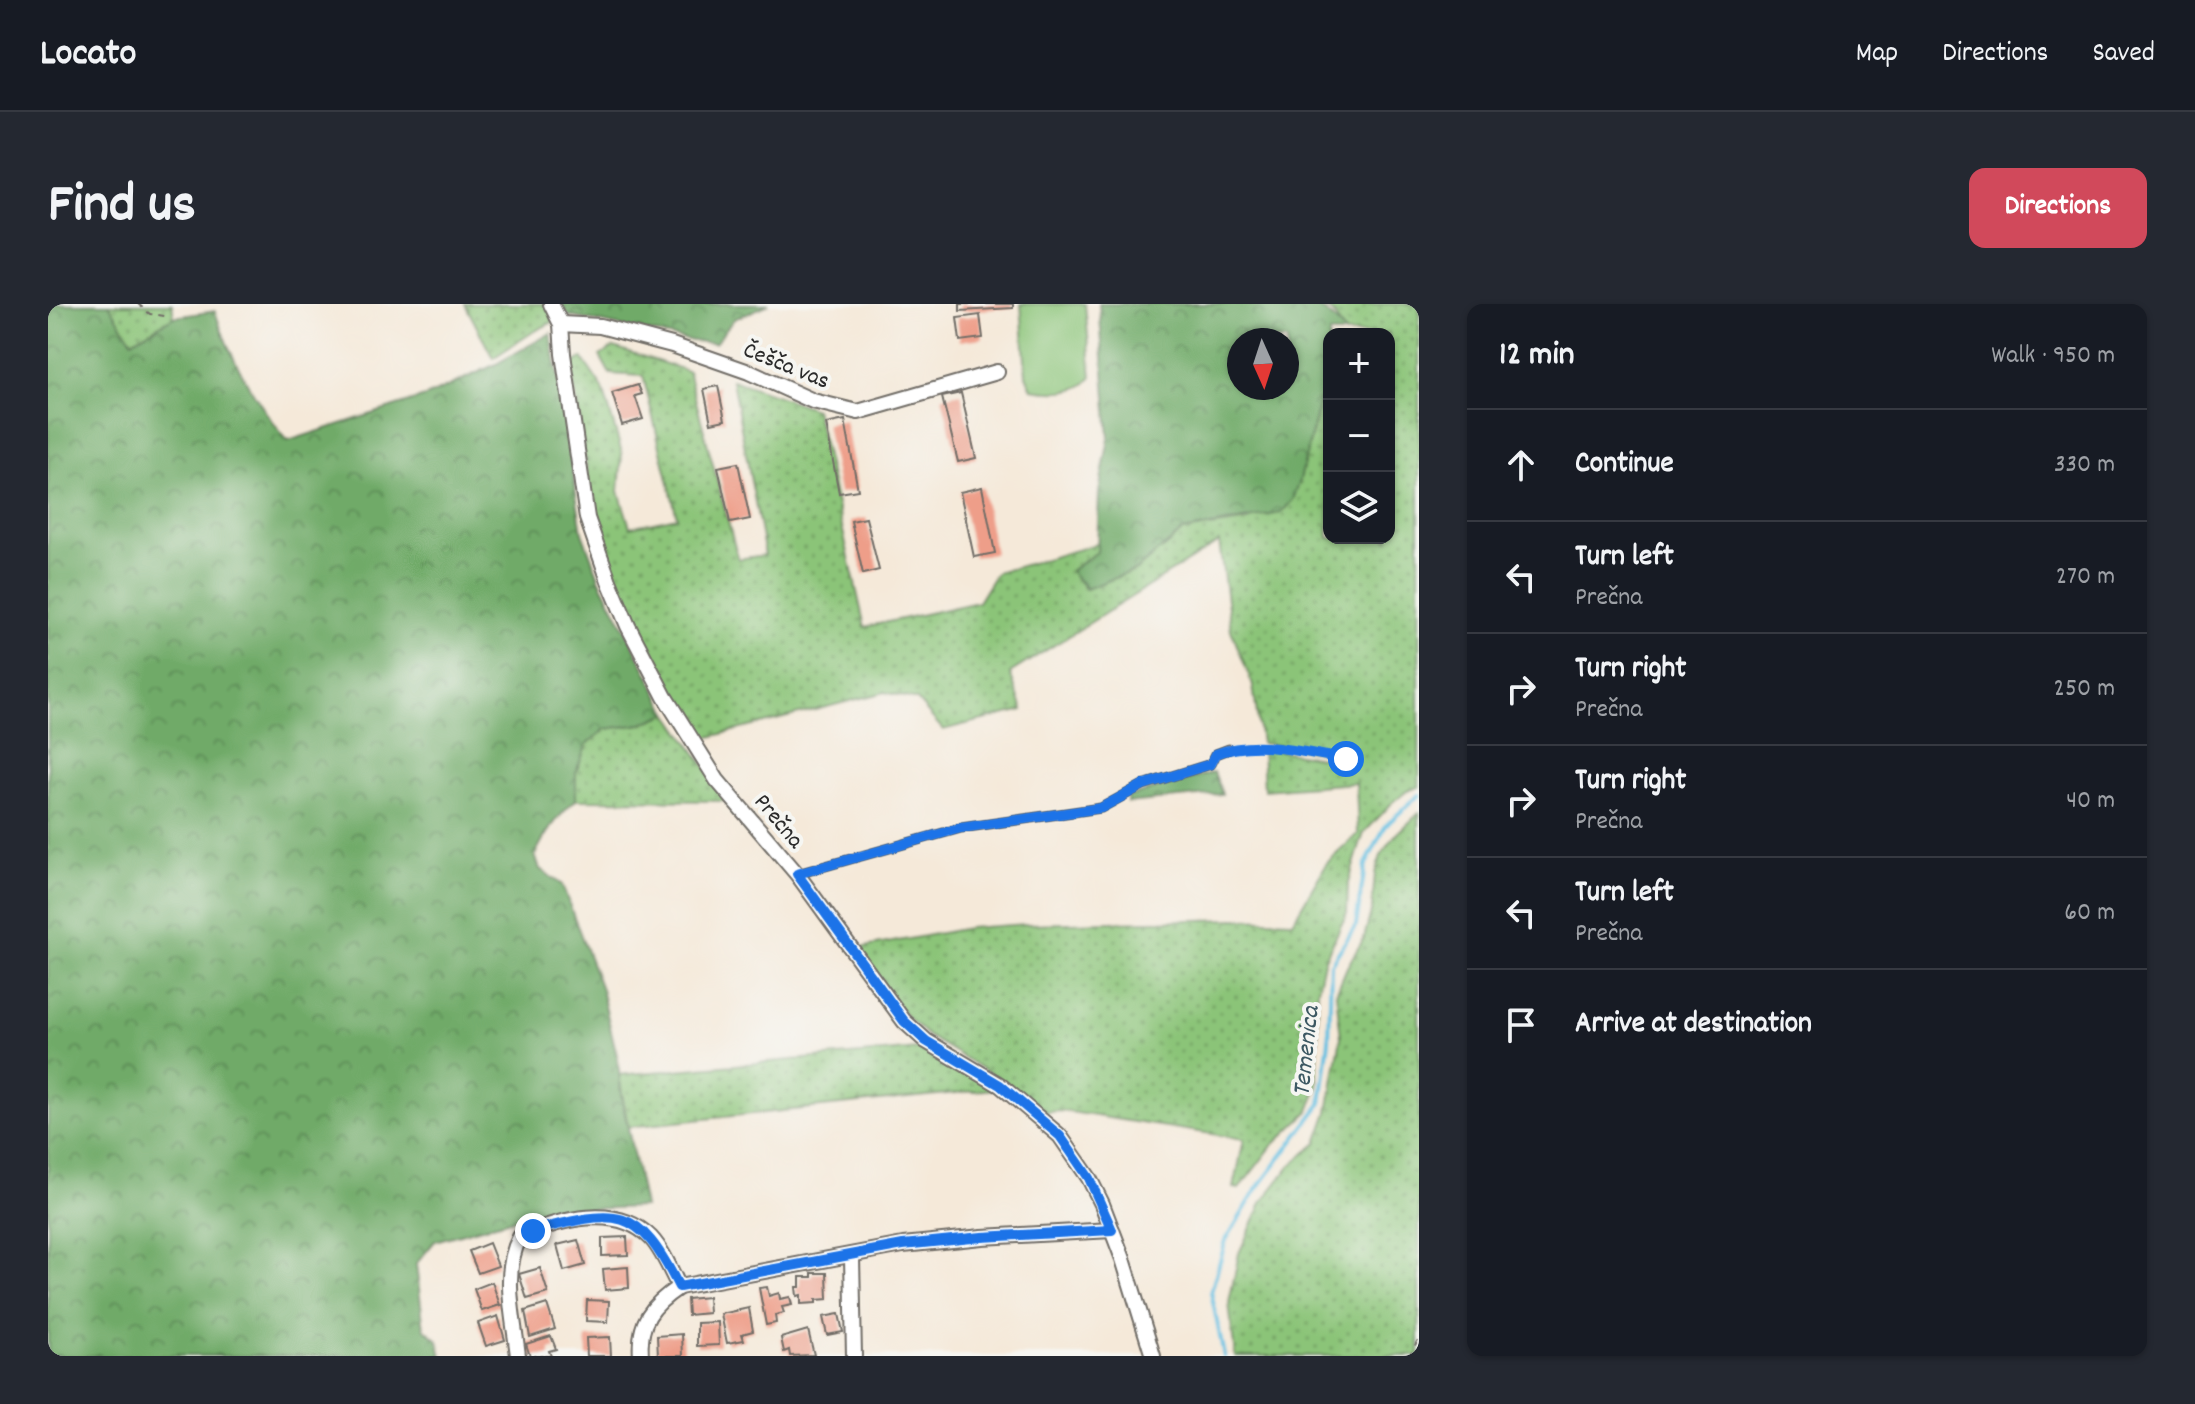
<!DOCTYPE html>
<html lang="en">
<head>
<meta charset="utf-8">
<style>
	:root { --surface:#171b24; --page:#242831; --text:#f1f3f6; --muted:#9ea1a6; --line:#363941; --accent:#d1495b }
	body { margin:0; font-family:Dekko,sans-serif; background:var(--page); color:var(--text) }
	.controls { position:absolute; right:24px; top:24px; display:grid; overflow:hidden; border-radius:16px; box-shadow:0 2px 6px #0004 }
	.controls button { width:72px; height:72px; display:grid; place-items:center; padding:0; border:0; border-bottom:2px solid var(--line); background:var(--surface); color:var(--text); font:40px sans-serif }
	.compass { position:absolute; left:1179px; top:24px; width:72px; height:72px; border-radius:50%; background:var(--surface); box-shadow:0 2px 6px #0004; rotate:177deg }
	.stop { position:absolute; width:24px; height:24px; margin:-18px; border:6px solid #1a73e8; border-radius:50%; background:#fff }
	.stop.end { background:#1a73e8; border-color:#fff; box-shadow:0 2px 8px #0008 }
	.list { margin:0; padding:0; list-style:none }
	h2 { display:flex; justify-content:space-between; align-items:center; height:104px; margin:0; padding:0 32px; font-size:34px }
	h2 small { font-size:26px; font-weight:400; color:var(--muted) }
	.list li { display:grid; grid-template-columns:52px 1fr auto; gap:24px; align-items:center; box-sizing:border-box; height:112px; padding:0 32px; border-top:2px solid var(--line) }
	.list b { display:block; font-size:30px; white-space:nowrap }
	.list p { margin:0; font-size:26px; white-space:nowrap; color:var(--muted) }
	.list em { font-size:26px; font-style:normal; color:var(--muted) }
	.icon { flex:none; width:44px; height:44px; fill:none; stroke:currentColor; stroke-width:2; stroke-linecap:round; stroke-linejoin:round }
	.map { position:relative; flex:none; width:1371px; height:1052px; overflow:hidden; border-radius:16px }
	header { display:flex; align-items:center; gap:48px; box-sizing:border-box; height:112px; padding:0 40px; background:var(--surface); border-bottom:2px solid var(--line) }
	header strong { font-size:38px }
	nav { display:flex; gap:44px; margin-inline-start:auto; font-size:28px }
	.intro { display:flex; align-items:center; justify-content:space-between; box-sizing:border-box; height:192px; padding:0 48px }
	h1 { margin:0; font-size:56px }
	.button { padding:20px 36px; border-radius:16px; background:var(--accent); color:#fff; font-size:28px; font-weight:700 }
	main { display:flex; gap:48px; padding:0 48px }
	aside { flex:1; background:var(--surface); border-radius:16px; box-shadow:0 2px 6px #0004 }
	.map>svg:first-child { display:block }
</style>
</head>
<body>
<header>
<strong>Locato</strong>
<nav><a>Map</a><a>Directions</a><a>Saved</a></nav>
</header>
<div class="intro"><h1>Find us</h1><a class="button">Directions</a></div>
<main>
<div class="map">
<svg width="1371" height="1052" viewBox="0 0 1371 1052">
	<defs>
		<pattern id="green-dots" width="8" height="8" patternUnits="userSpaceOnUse" patternTransform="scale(2)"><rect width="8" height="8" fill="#8bc478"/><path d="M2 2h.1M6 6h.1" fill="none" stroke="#729f63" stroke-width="1.8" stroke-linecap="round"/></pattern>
		<pattern id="forest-crowns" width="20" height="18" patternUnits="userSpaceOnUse" patternTransform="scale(2)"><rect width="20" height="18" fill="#70aa68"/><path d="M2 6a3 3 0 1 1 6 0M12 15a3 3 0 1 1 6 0" fill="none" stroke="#5c8b56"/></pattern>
	</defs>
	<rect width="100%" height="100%" fill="#f6f6f2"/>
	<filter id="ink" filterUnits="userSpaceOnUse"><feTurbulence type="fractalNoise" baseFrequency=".0125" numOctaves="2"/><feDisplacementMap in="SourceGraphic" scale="16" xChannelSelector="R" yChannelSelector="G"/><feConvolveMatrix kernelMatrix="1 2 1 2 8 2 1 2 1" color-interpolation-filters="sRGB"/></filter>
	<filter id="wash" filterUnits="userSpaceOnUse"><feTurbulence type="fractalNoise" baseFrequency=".006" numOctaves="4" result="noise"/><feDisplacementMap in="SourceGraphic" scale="32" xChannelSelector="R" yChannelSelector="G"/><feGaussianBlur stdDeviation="1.8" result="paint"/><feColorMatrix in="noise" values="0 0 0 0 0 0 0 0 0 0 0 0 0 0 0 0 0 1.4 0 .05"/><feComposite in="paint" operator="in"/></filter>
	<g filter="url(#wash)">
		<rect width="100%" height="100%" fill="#f5e9d9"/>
		<!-- green -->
		<g fill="url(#green-dots)" stroke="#5b7852" stroke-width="2">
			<path d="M61 0H124L126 13 83 37Z"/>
			<path d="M417 0H500L505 18 485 28 445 54Z"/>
			<path d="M1269 0H1371V483L1359 487 1344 499 1316 529 1300 579 1299 609 1276 657 1270 685V783L1261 807 1224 842 1191 885 1186 884 1196 835 1016 807 995 808 950 774 880 732 860 714 807 645 920 624 978 620 1189 615 1245 617 1279 559 1310 530 1308 479 1216 486 1214 444 1301 458V452L1213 439 1205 382 1183 326 1171 238 962 369 975 406 895 426 869 396 837 388 650 436 588 325 572 290 546 213 523 60 534 54 555 85 574 149 571 187 582 223 629 213 595 72 562 70 552 52 566 43 640 67 690 255 717 251 684 76 767 105 817 323 930 298 948 269 1049 240V248L1112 247 1135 227 1201 217 1262 138 1278 71 1276 59 1281 57V234H1341V30H1297L1285 9Z"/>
			<path d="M620 409 681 497 528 496V467L539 440 558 425 594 420Z"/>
			<path d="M1371 509V1052H1187L1181 999 1191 949 1215 897 1242 862 1269 839 1280 808 1293 733 1288 689 1299 663 1316 634 1324 604 1327 569 1333 552 1347 532Z"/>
			<path d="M875 740 946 785 580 823 571 771 870 745Z"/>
		</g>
		<!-- forest -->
		<g fill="url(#forest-crowns)" stroke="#4e6a4a" stroke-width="2" fill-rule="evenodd">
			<path d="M0 0H61L84 37 126 13 167 7C181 53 209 100 240 137L380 92 446 61 503 29 534 228 552 276 620 409 594 420 558 425 539 440 528 468V496C510 512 497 529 487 551L492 565 514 581 553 685 570 756 573 790 596 903 507 906 487 909 387 937 368 960 376 1024 390 1036 394 1052H0Z"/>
			<path d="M513 0H721L686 15 667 39 645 37 521 12Z"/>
			<path d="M1051 0H1200C1211 3 1215 1 1226 0 1263 0 1278 0 1297 30H1281V57L1276 59 1278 71 1251 180 1245 196 1233 209 1135 227 1088 266 1038 285 1022 267 1049 248 1051 188 1061 134ZM1239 36V84H1191V36Z"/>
			<path d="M1166 468 1174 490 1079 499V493Z"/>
		</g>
		<!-- pitch -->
		<path fill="#8bc478" stroke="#5b7852" stroke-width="2" d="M973 0H1037L1044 73C1031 91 1003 88 984 85L978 71Z"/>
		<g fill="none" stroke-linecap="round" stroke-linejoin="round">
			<!-- stream -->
			<path stroke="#64c0e2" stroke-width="4" d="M1176 1052 1163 988 1178 936 1209 885 1273 800 1281 736 1283 660 1308 621 1317 562 1338 521 1371 491"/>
		</g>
		<g id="blocks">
			<!-- building -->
			<g fill="#ee9e89">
				<path d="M912 0H965V4L912 7Z"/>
				<path d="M932 11 935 34 912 37 909 14Z"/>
				<path d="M590 81 594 90 587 92 595 115 574 121 564 89Z"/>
				<path d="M670 82 677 116 663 119 656 85Z"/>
				<path d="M913 89 928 154 910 158 894 93Z"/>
				<path d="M797 116 810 186 791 189 778 120Z"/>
				<path d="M690 159 702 215 682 219 670 163Z"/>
				<path d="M934 183 947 249 926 253 912 188Z"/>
				<path d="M818 214 831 266 815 270 803 217Z"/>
				<path d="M579 933 580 951 554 952V934Z"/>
				<path d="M530 936 537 961 516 967 509 941Z"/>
				<path d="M441 939 450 962 430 969 421 947Z"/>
				<path d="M580 963 581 984 557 986 555 965Z"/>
				<path d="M492 964 500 989 479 995 471 970Z"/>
				<path d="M764 969H779L780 995 768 996V999L753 1000V991L749 992 748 983H752V973H764Z"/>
				<path d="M444 978 452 1001 434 1007 426 985Z"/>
				<path d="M719 983 721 992 731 989 732 995 742 993 744 1001 734 1003 736 1009 727 1011 728 1019 718 1021 711 984Z"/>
				<path d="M660 993 661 1009 640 1011 639 995Z"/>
				<path d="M539 996 561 997 560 1018 538 1017Z"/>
				<path d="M499 1000 507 1025 482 1033 477 1007Z"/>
				<path d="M701 1004 705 1027 694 1030 696 1036 679 1039 673 1010Z"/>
				<path d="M791 1010 795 1028 779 1031 775 1013Z"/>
				<path d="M450 1012 457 1036 438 1042 430 1019Z"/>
				<path d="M670 1018 671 1041 649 1042V1019Z"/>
				<path d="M760 1026 766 1051 742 1052 741 1046 736 1048 733 1034Z"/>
				<path d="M634 1030 635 1052H610L609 1032Z"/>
				<path d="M503 1032 508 1045 501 1047 503 1052H482L478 1040Z"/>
				<path d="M562 1033 563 1052H539L538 1034Z"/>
			</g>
		</g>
	</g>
	<g filter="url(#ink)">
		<use href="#blocks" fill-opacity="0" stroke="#726e68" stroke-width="2"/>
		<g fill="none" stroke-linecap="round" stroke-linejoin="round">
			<!-- service casing -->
			<g stroke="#726e68" stroke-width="11">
				<path id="service" d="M749 570 913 524 1053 504 1095 481 1163 460 1168 450 1181 445"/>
			</g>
			<!-- minor casing -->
			<g stroke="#726e68" stroke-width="18">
				<g id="minor">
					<path d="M503 0 513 20 515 50 539 214 561 277 580 322 617 393 669 476 749 570 856 717 878 737 952 781 1012 832 1041 874 1054 900 1075 955 1105 1052"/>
					<path d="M513 20 552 22 624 41 701 68 765 97 810 108 949 68"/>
					<path d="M804 953 806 1052"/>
					<path d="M470 1052C466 1014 453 968 472 933 511 915 569 899 603 934 615 947 623 967 631 983L855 941 934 933 1064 926"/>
					<path d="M593 1052C590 1018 604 1001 631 983"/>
				</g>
			</g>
			<!-- path -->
			<g stroke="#726e68" stroke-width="2" stroke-dasharray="6 6" stroke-linecap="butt">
				<path d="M90 0 102 10 117 12"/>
				<path d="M1192 443 1217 442 1298 455"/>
				<path d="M1361 1052 1371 1034"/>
			</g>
			<!-- service -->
			<use href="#service" stroke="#fff" stroke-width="7"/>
			<!-- minor -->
			<use href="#minor" stroke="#fff" stroke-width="14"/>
		</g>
	</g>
	<g fill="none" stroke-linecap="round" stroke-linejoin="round" filter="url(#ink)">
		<!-- route -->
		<path stroke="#1a73e8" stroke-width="10" d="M485 927C570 905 589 900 631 983L855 941 934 933 1064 926 1041 874 1012 832 952 781 878 737 856 717 749 570 913 524 1053 504 1095 481 1163 460 1168 450C1210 434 1254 449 1298 455"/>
	</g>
	<g text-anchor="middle" stroke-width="8" stroke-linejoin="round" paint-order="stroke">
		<!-- street labels -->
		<g font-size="24" fill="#2b2b2b" stroke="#f6f6f2">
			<text transform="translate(739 60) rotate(22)" y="8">Češča vas</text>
			<text transform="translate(732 516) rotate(50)" y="8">Prečna</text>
		</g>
		<!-- water labels -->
		<g font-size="26" font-style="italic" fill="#3c5862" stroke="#f6f6f2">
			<text transform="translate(1256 747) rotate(-84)" y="9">Temenica</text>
		</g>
	</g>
</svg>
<div class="controls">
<button>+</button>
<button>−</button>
<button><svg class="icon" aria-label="layers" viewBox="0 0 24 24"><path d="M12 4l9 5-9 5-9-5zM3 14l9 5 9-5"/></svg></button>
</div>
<svg class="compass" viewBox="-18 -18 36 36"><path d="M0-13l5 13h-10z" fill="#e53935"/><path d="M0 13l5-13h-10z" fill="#9ea1a6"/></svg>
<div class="stop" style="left:1298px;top:455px"></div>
<div class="stop end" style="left:485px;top:927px"></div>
</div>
<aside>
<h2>12 min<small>Walk · 950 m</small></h2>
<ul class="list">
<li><svg class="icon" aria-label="ahead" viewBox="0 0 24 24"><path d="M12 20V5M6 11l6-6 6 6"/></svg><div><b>Continue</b></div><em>330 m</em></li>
<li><svg class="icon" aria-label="left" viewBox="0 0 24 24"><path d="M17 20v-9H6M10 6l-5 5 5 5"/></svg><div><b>Turn left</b><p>Prečna</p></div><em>270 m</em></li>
<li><svg class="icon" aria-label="right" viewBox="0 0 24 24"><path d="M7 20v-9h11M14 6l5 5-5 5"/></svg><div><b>Turn right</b><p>Prečna</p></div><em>250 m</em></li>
<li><svg class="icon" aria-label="right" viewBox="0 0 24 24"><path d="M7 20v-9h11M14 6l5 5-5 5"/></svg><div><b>Turn right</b><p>Prečna</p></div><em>40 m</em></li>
<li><svg class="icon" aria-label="left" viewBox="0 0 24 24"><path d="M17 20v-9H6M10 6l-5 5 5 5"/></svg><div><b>Turn left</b><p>Prečna</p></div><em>60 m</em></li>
<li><svg class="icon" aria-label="arrive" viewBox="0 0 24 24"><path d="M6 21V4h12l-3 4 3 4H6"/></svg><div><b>Arrive at destination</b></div></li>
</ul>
</aside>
</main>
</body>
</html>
